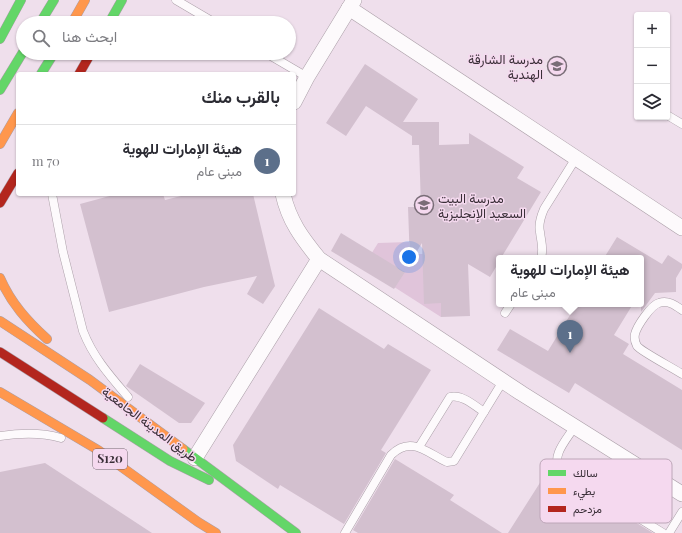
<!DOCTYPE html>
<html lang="ar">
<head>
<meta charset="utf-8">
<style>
	:root { --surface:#fff; --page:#f7f7f7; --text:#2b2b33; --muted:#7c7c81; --line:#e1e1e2; --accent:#ea580c }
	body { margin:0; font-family:"Playfair Display",Vazirmatn,serif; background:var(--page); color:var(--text); direction:rtl }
	.controls { position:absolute; right:12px; top:12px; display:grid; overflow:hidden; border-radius:4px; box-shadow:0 1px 3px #0004 }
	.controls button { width:36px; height:36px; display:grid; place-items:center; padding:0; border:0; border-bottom:1px solid var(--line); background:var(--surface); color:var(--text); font:20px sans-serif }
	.you { position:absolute; left:409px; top:257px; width:14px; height:14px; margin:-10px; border:3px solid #fff; border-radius:50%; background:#1a73e8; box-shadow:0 0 0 6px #1a73e833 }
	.badge { display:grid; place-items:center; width:26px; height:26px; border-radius:50%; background:var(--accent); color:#fff; font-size:13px; font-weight:700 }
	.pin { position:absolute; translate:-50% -33px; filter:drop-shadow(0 1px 2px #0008) }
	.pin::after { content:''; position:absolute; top:21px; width:14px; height:12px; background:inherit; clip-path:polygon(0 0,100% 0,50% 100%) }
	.popup { position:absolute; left:496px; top:255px; width:148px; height:52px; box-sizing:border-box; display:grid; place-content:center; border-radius:4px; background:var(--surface); filter:drop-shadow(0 1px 3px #0005); font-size:13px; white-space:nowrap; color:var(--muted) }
	.popup b { font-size:15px; color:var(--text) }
	.popup::after { content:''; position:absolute; left:50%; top:100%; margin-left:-8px; border:8px solid transparent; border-top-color:var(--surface) }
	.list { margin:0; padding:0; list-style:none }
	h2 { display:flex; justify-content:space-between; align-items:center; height:52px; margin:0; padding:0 16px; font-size:17px }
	h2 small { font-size:13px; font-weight:400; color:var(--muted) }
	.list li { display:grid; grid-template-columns:26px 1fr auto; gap:12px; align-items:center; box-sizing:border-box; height:72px; padding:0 16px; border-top:1px solid var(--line) }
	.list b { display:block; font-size:15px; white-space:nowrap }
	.list p { margin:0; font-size:13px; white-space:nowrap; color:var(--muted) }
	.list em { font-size:13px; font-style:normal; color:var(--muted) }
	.icon { flex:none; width:22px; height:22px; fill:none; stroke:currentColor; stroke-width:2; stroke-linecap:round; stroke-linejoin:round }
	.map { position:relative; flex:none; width:682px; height:533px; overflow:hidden; direction:ltr }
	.search { position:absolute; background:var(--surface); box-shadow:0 1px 3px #0004; left:16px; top:16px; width:280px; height:44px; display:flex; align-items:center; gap:10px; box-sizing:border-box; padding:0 14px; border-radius:22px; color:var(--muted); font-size:15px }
	.panel { position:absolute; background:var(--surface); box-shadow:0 1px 3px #0004; left:16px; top:72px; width:280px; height:124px; border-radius:4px; direction:rtl }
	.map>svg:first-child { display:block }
</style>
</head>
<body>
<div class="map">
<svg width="682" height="533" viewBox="0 0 682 533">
	<rect width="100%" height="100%" fill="#efdfec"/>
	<!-- green -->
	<path fill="#e0c4da" d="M409 242 410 254H423L441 303V317L363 267 378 243Z"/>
	<!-- building -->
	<g fill="#d3c0cf">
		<path d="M365 64 418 99 403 122H439V145L469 144V133L524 167 517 178 541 192 501 258H499V262L490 277 468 264 470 316 441 317V303L424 304 422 243 410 263 408 207H421L419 145H412V136L366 106 346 136 326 123Z"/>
		<path d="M117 194H163L165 200 189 194H253L275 286 263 304 247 294 257 276 204 287 109 312 80 204Z"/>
		<path d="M341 233 405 272 394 289 331 251Z"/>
		<path d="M617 237 662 264 668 255 682 264V268L676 278V292L655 293 641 312V258H604Z"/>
		<path d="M570 304H633L614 335 629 344 623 354 682 390V450L575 383 569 393 497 350 510 329 548 351 570 315Z"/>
		<path d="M319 308 384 349 388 344 431 370 381 450 386 453 344 524 280 485 278 489 236 461 233 445Z"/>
		<path d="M140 364 205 403 191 423H179L126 386Z"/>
		<path d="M395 459 454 495 450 500 502 533H358L353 530Z"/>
		<path d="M45 463 152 533H0V472Z"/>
		<path d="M550 467 555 470 558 475 653 533H508Z"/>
	</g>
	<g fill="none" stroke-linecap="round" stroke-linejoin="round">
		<!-- lane casing -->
		<g stroke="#ab9fa8" stroke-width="9">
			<g id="lane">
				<path d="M176 0 215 23"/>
				<path d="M266 53 307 77"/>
				<path d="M667 115 682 124"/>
				<path d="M52 194 63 252 83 331C93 357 110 376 128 397"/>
				<path d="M541 258C544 248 541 242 540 232 538 224 541 216 544 209L576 158"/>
				<path d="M682 310C675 305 668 300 659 303 651 305 637 326 635 334 634 338 635 342 637 346 642 352 673 368 682 374"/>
				<path d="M505 313 511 304"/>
				<path d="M575 426C568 438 549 457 561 470L663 533"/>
				<path d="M0 436C20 433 41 432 61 438"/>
				<path d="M419 447 450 397C462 394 475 406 484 412"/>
				<path d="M345 533 391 455C411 435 427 453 447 462L454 461 503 381"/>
				<path d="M669 533 682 512"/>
			</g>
		</g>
		<!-- street casing -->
		<g stroke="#ab9fa8" stroke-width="16">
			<g id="street">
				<path d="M349 8 682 228"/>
				<path d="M294 102 307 77 354 0"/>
				<path d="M283 194C289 221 302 238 319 259L521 393 682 494"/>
				<path d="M195 458 319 259"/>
			</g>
		</g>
		<!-- fast casing -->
		<g stroke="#ab9fa8" stroke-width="10">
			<g id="fast">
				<path d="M40 23 54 0"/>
				<path d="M109 23 122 0"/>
				<path d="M0 39 21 0"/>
				<path d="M41 74 54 53"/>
				<path d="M0 90 23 52"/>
				<path d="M103 418 170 461 209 480"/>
				<path d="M183 449 296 533"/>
			</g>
		</g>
		<!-- slow casing -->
		<g stroke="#ab9fa8" stroke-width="10">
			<g id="slow">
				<path d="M72 23 85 0"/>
				<path d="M0 144 18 113"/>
				<path d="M0 278C11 303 27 321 47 339"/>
				<path d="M0 321 90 380 183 449"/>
				<path d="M0 392 98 450 198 522 216 533"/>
			</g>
		</g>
		<!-- jam casing -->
		<g stroke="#ab9fa8" stroke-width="10">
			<g id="jam">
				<path d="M79 74 91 53"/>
				<path d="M0 203 18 173"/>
				<path d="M0 352 103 418"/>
			</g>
		</g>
		<!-- lane -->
		<use href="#lane" stroke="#fdfafc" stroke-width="8"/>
		<!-- street -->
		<use href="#street" stroke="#fdfafc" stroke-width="15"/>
		<!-- fast -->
		<use href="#fast" stroke="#63d668" stroke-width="9"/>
		<!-- slow -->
		<use href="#slow" stroke="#ff974d" stroke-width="9"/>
		<!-- jam -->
		<use href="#jam" stroke="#b3261e" stroke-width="9"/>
	</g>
	<!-- icons -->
	<defs>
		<g id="school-ring" transform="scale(1)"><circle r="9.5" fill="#f5d9ef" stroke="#796d77" stroke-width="1.5"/><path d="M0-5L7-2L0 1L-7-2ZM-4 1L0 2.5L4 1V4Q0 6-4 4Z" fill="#796d77"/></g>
	</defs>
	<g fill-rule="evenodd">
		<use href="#school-ring" x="557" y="66"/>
		<use href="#school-ring" x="424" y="205"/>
	</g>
	<g text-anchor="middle" stroke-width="3" stroke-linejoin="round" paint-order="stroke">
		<!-- shield labels -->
		<rect fill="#f5d9ef" stroke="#72626f" stroke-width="1" x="93" y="449" width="34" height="20" rx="3"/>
		<g font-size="12" font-weight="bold" fill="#3a2f38">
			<text x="110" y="463">S120</text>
		</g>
		<!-- poi labels -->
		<g font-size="13" fill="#3a2f38" stroke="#f5d9ef" text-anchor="end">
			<text x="543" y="64">مدرسة الشارقة<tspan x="543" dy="15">الهندية</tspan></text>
			<text x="438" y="203" text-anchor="start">مدرسة البيت<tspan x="438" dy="15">السعيد الإنجليزية</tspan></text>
		</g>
		<!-- street labels -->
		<g font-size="13" fill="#3a2f38" stroke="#f5d9ef">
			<text transform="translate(150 424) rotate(37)" y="5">طريق المدينة الجامعية</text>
		</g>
	</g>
	<!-- legend -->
	<rect x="540" y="459" width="132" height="64" rx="6" fill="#f5d9ef" stroke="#bda6b8" stroke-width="1"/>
	<rect x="548" y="470" width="18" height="6" fill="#63d668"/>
	<rect x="548" y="488" width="18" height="6" fill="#ff974d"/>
	<rect x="548" y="506" width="18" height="6" fill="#b3261e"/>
	<g font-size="11" fill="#3a2f38">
		<text x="573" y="477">سالك</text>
		<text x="573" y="495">بطيء</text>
		<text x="573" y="513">مزدحم</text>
	</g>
</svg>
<div class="controls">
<button>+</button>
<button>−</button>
<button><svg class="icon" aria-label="layers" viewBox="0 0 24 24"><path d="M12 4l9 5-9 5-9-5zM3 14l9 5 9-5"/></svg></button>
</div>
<div class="you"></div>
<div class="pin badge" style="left:570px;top:353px;background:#5c6f8a">1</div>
<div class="popup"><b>هيئة الإمارات للهوية</b>مبنى عام</div>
<div class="search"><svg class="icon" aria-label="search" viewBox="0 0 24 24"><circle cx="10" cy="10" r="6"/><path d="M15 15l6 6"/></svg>ابحث هنا</div>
<section class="panel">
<h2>بالقرب منك<small></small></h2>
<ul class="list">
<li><span class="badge" style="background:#5c6f8a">1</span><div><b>هيئة الإمارات للهوية</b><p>مبنى عام</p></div><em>70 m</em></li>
</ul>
</section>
</div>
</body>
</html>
